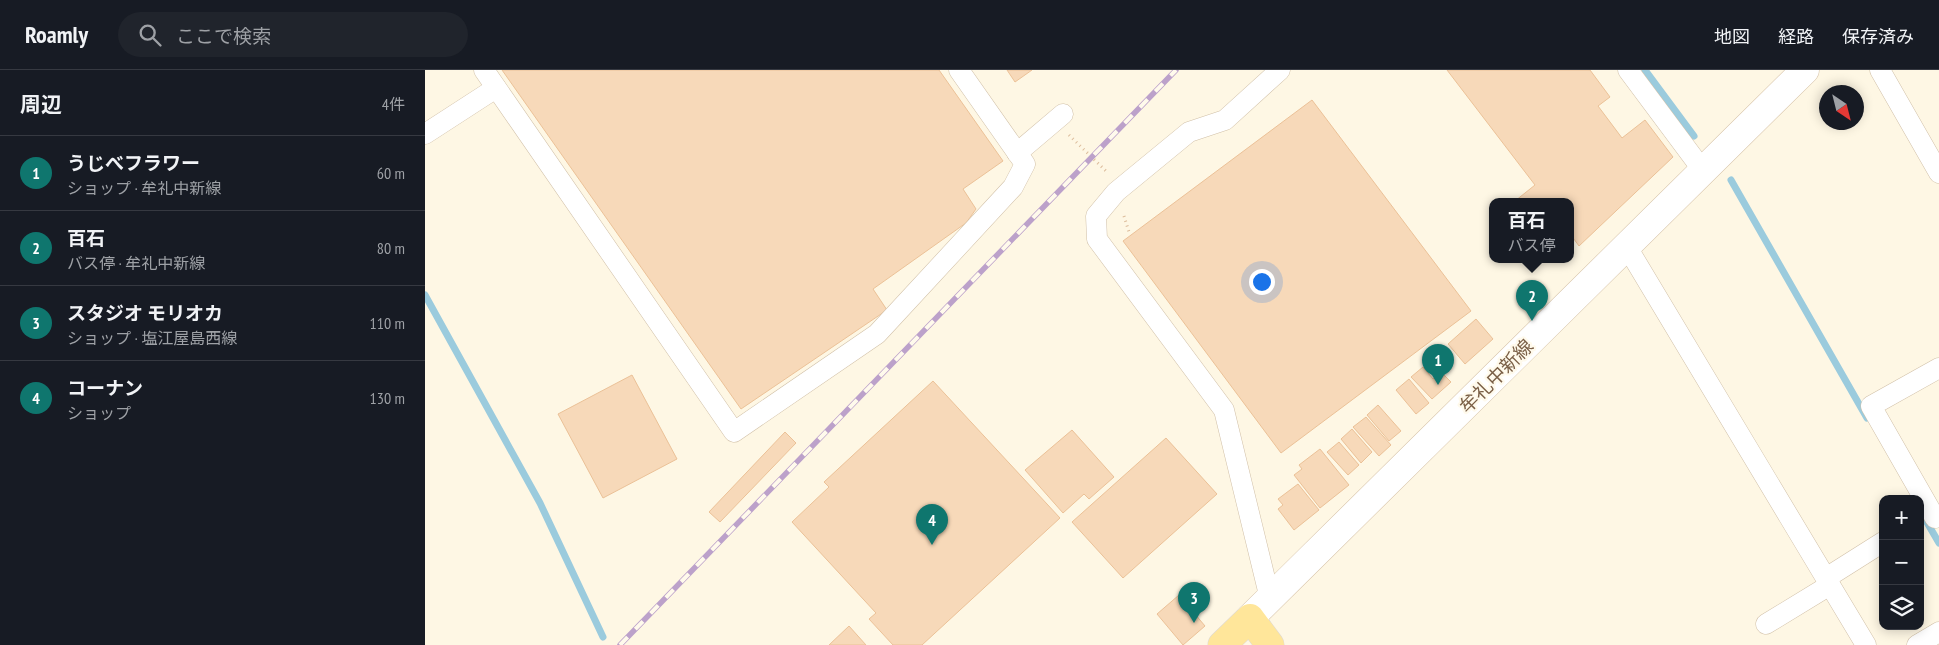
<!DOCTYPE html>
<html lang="ja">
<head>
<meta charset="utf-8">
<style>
	:root { --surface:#171b24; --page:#20242c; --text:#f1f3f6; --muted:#9ea1a6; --line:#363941; --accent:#0f766e }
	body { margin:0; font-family:"PT Sans Narrow","Noto Sans JP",sans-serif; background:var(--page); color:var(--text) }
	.controls { position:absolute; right:15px; bottom:15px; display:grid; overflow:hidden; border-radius:10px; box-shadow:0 2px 12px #0003 }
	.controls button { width:45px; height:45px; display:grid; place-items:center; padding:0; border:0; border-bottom:1px solid var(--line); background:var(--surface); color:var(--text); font:25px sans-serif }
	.compass { position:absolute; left:1394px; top:15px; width:45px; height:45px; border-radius:50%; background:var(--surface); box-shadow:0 2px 12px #0003; rotate:145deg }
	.you { position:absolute; left:836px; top:211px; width:18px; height:18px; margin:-12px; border:4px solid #fff; border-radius:50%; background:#1a73e8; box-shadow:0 0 0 8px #1a73e833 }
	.badge { display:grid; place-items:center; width:32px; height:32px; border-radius:50%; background:var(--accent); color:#fff; font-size:16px; font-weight:700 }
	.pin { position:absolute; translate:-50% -41px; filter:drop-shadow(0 1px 2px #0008) }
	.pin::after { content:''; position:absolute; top:26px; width:18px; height:15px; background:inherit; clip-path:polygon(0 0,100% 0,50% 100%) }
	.popup { position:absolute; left:1064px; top:128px; width:85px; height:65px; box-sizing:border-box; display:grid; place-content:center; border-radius:10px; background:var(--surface); filter:drop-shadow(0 1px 4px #0005); font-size:16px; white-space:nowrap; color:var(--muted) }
	.popup b { font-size:19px; color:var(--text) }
	.popup::after { content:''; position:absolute; left:50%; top:100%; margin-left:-10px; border:10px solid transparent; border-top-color:var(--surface) }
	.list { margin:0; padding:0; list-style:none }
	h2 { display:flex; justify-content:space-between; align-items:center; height:65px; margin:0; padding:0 20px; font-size:21px }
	h2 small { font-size:16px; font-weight:400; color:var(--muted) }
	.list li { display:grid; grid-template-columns:32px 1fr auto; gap:15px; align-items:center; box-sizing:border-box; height:75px; padding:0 20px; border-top:1px solid var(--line) }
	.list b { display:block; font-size:19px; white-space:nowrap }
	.list p { margin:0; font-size:16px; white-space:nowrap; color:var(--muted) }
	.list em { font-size:16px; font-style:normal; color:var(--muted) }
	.icon { flex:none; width:28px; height:28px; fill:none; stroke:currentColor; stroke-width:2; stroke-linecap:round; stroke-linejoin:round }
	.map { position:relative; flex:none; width:1514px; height:575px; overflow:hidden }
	header { display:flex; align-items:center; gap:30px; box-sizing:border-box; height:70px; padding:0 25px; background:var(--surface); border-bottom:1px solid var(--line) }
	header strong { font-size:24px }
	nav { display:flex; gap:28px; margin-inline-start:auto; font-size:18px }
	.search { width:350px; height:45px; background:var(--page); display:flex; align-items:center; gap:12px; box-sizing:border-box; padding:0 18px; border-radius:28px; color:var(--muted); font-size:19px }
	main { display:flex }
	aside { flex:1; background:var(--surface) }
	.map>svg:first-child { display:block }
</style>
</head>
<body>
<header>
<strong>Roamly</strong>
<div class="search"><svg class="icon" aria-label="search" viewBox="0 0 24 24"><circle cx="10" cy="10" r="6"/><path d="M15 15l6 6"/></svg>ここで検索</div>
<nav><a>地図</a><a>経路</a><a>保存済み</a></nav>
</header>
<main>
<aside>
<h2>周辺<small>4件</small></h2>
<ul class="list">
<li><span class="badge">1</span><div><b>うじべフラワー</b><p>ショップ · 牟礼中新線</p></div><em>60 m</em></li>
<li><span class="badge">2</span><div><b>百石</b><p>バス停 · 牟礼中新線</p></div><em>80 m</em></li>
<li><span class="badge">3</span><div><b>スタジオ モリオカ</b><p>ショップ · 塩江屋島西線</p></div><em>110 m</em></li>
<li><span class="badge">4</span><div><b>コーナン</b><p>ショップ</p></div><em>130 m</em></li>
</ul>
</aside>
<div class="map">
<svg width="1514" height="575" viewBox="0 0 1514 575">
	<rect width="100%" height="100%" fill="#fef7e4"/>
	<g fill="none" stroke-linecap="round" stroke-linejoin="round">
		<!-- stream -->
		<g stroke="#9bcbdd" stroke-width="7">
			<path d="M1220 0 1269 66"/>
			<path d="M1306 110 1442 348"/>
			<path d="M0 225 115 433 178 567"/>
			<path d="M1500 449 1514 473"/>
		</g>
	</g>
	<!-- building -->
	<g fill="#f7d9b9" stroke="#ebc197">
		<path d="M77 0H514L578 91 538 119 551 139 541 153 448 219 462 240 316 339Z"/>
		<path d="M582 0H607L590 12Z"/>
		<path d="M1022 0H1165L1185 27 1173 36 1197 68 1220 50 1248 87 1154 176 1146 165V132H1091L1090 131 1110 115Z"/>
		<path d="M887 30 1046 241 856 383 698 171Z"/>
		<path d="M1051 249 1068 269 1040 294 1023 274Z"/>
		<path d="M998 297 1008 309 1016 302 1026 312 1007 329 986 307Z"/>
		<path d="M207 305 252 389 178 428 133 344Z"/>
		<path d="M984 309 1004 333 991 344 971 320Z"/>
		<path d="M508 311 635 448 497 575H468L444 549 451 543 367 452 404 417 399 412Z"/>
		<path d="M953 335 976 361 964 371 942 345Z"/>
		<path d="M941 347 966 375 954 386 928 357Z"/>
		<path d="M927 359 947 382 936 393 916 369Z"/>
		<path d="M647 360 689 407 664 429 659 424 638 443 600 400Z"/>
		<path d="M360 362 371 373 295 452 284 442Z"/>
		<path d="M741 368 792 424 698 508 647 452Z"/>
		<path d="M914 372 934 395 923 405 902 382Z"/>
		<path d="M895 379 924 415 895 438 869 405 877 399 874 395Z"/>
		<path d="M873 414 894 440 869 460 853 439 858 435 853 429Z"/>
		<path d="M754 525 780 556 758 575 732 544Z"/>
		<path d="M424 556 441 575H404Z"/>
	</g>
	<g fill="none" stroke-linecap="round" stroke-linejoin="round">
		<!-- street casing -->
		<g stroke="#d1c0a8" stroke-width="21">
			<g id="street">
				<path d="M59 0 309 362 452 264 588 117 600 94 534 0"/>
				<path d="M1203 0 1279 102"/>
				<path d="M1455 0 1514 103"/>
				<path d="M0 64 71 18"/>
				<path d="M592 83 638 44"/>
				<path d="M1202 177 1441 575"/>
				<path d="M1514 298 1446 336 1510 448 1514 446"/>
				<path d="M1401 508 1458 472"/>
				<path d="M845 529 799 340 672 169 671 146 691 122 764 62 800 50 855 0"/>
				<path d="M1341 554 1405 515"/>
				<path d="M1492 575 1514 562"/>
			</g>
		</g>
		<!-- secondary casing -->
		<g stroke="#d5c1a6" stroke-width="29">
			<path id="secondary" d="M825 548 1380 0"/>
		</g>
		<!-- primary casing -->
		<g stroke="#dfd9d3" stroke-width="29">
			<path id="primary" d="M797 575 825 548 845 575"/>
		</g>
		<!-- path -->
		<g stroke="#dcbc9b" stroke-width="3" stroke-dasharray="1 4" stroke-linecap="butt">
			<path d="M644 65 683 103"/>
			<path d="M699 146 704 162"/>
		</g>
		<!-- street -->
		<use href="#street" stroke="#fff" stroke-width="20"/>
		<!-- secondary -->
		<use href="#secondary" stroke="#fff" stroke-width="28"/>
		<!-- primary -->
		<use href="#primary" stroke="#ffe69a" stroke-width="28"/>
		<!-- rail casing -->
		<g stroke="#bca1ca" stroke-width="5.5">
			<path id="rail" d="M195 575 751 0"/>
		</g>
		<!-- rail -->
		<use href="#rail" stroke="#fffaec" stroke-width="4" stroke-dasharray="11" stroke-linecap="butt"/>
	</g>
	<g text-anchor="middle" stroke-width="4.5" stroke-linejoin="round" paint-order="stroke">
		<!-- street labels -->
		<g font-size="19" fill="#7a5f46" stroke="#fffaec">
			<text transform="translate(1071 306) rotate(-45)" y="7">牟礼中新線</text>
		</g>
	</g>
</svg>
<div class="controls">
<button>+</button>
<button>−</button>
<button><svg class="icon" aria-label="layers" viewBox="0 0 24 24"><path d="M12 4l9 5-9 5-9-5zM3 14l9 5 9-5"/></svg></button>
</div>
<svg class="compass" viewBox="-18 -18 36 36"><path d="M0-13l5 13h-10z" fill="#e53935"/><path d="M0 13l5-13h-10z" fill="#9ea1a6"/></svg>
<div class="you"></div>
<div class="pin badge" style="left:1013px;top:315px">1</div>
<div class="pin badge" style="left:1107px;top:251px">2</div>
<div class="popup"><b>百石</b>バス停</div>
<div class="pin badge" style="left:769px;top:553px">3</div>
<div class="pin badge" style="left:507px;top:475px">4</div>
</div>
</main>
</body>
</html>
